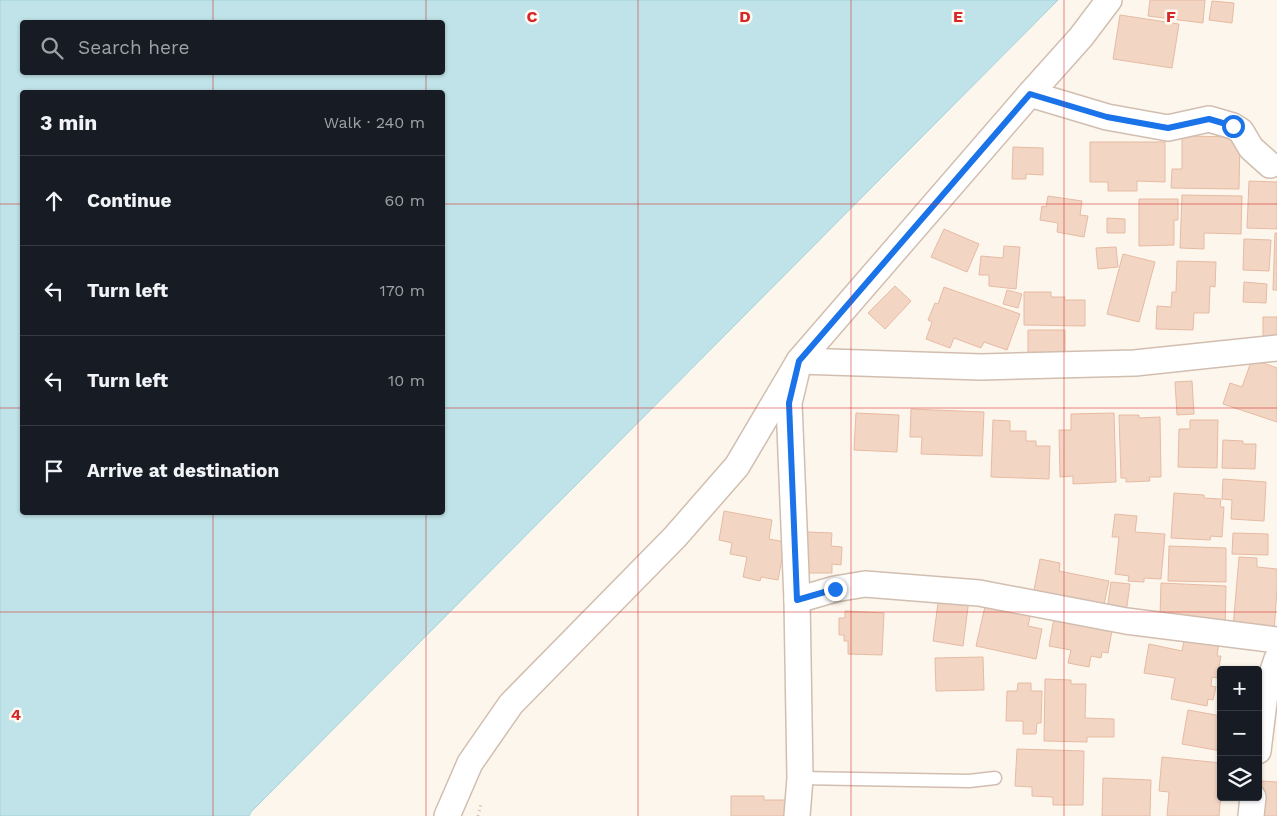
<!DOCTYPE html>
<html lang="en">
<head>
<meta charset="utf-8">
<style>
	:root { --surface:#171b24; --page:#242831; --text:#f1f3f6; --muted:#9ea1a6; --line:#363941 }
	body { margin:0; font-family:"Work Sans",sans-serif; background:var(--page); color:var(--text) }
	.controls { position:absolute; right:15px; bottom:15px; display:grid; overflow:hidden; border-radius:5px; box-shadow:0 1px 4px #0004 }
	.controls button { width:45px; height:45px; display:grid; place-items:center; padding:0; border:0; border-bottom:1px solid var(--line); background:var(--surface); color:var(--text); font:25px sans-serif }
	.stop { position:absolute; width:15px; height:15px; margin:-11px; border:4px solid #1a73e8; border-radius:50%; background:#fff }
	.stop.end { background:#1a73e8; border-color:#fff; box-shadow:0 1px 5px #0008 }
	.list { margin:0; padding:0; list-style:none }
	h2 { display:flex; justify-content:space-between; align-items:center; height:65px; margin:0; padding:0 20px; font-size:21px }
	h2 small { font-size:16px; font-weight:400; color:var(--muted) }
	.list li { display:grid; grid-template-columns:32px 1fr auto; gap:15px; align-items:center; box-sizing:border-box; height:90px; padding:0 20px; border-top:1px solid var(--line) }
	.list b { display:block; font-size:19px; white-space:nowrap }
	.list em { font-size:16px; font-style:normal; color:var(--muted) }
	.icon { flex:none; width:28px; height:28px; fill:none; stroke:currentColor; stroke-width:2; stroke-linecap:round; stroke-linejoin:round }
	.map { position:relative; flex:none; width:1277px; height:816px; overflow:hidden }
	.search { position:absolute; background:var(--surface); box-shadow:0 1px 4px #0004; left:20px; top:20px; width:425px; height:55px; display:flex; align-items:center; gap:12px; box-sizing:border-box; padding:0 18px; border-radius:5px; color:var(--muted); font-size:19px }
	.panel { position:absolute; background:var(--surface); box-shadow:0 1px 4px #0004; left:20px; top:90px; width:425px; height:425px; border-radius:5px }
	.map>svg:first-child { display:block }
</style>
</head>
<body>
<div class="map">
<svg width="1277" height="816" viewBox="0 0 1277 816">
	<rect width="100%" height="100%" fill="#fdf6ec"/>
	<!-- water -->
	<path fill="#bfe3e8" stroke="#a5d3da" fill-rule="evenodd" d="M0 0H1058L251 812 249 816H0ZM22 22H442V72H22ZM22 92H442V512H22Z"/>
	<!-- building -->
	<g fill="#f3d5c3" stroke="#e6bba3">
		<path d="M1150 0H1205L1203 23 1148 16Z"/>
		<path d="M1212 1 1234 3 1232 23 1209 20Z"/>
		<path d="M1120 15 1179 24 1172 68 1113 59Z"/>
		<path d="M1182 136 1240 137 1239 189 1171 188 1172 169H1182Z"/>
		<path d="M1090 142H1165V182L1137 181V191H1108V182H1090Z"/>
		<path d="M1013 147 1043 148V175L1026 174V179H1012Z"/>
		<path d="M1249 181 1277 182V229L1247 228Z"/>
		<path d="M1182 195 1242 196 1241 234 1204 233V249L1180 248Z"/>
		<path d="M1048 196 1082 201 1080 215 1088 216 1084 237 1057 232 1058 223 1040 220 1042 206 1046 207Z"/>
		<path d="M1139 199H1178V220H1174V245L1139 246Z"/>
		<path d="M1107 218 1125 219V233H1107Z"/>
		<path d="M944 229 979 244 967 272 931 257Z"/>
		<path d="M1275 233H1277V290H1273Z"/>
		<path d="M1244 239 1271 240 1269 271 1243 270Z"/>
		<path d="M1004 246 1020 247 1016 289 989 286V275H979L981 256 1003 258Z"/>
		<path d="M1116 247 1118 267 1098 269 1096 248Z"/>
		<path d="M1123 254 1155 262 1139 322 1107 314Z"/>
		<path d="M1177 261 1216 262 1215 287 1210 286 1209 313H1194L1193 330 1156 329 1157 306 1171 307 1172 292H1176Z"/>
		<path d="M1244 282 1267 284 1266 303 1243 302Z"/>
		<path d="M895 286 911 301 885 329 868 313Z"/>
		<path d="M944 287 1020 314 1007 350 984 342 981 348 954 338 950 348 926 339 932 322 928 320 935 303 938 304Z"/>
		<path d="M1007 290 1022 294 1018 308 1003 304Z"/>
		<path d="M1024 292H1051V297H1065L1064 300H1085V326L1024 325Z"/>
		<rect x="1263" y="317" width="14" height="21"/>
		<path d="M1028 330H1065V360L1028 359Z"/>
		<path d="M1252 359 1277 368V422L1223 404 1230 383 1242 387Z"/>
		<path d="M1192 381 1194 414 1177 415 1175 382Z"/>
		<path d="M911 409 984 412 982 456 921 454 922 437H910Z"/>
		<path d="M856 413 899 415 897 452 854 450Z"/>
		<path d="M1114 413 1116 482 1073 484V476L1060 477 1059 430H1071V414Z"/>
		<path d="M1119 415H1139V418L1160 417 1161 477H1149L1150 481 1126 482V478H1121Z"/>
		<path d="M993 420 1010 421V431H1026V441H1036V446H1050L1049 479 991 477Z"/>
		<path d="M1190 420H1218L1217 468 1178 467 1179 429H1190Z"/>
		<path d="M1223 440 1243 441V444H1256L1255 469 1222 468Z"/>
		<path d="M1223 479 1266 482 1264 521 1231 519 1232 500 1222 499Z"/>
		<path d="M1174 493 1204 495V498L1221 499 1220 507H1224L1222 537 1211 536 1210 540 1171 538Z"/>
		<path d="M724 511 772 520 769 539 785 542 778 580 761 577 760 581 743 577 747 557 730 554 732 543 719 540Z"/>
		<path d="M1115 514 1137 516 1135 532 1165 534 1161 579 1144 578V582L1128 581 1129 576 1115 574 1119 537H1112Z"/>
		<path d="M807 532 832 533 831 546 842 547 841 565 832 564V573H806Z"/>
		<path d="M1233 533 1268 534V555L1232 554Z"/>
		<path d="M1169 546 1226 548V582L1168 581Z"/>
		<path d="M1239 557 1257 558V567L1277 569V589L1274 631 1233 628Z"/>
		<path d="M1040 559 1060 563 1059 571 1109 581 1103 609 1033 595Z"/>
		<path d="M1111 582 1130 584 1126 613 1107 610Z"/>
		<path d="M1161 583 1226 586 1225 629 1160 617Z"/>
		<path d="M939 595 969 599 963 646 933 641Z"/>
		<path d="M986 602 1031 612 1028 626 1042 629 1036 659 976 646Z"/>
		<path d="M845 611 884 613 882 655 848 654V641H844V635H839V618H845Z"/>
		<path d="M1054 618 1112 630 1108 653 1102 652 1101 658 1091 656 1089 667 1068 663 1071 650 1049 646Z"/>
		<path d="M1185 635 1219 642 1217 656H1221L1217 678 1212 677 1211 686 1216 687 1213 700 1208 699 1207 706 1171 699 1175 678 1144 673 1149 644 1182 651Z"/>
		<path d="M983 657 984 690 936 691 935 658Z"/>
		<path d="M1045 679 1071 680V684H1086L1085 718 1114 719V737H1087V742L1044 741Z"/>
		<path d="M1018 683H1031V691H1042L1041 723H1037L1036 734H1023V721H1006L1007 691H1017Z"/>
		<path d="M1188 710 1221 716V751L1182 744Z"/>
		<path d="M1017 749 1084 751 1083 805H1053V797L1032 796V787L1015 786Z"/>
		<path d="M1162 757 1221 763V794L1219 816H1167L1169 792 1159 791Z"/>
		<path d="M1103 778 1151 780 1150 816H1102Z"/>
		<path d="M1262 781 1277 782V816H1258Z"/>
		<path d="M731 796H764V800H788V816H731Z"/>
	</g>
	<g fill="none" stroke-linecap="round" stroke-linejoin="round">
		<!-- lane casing -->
		<g stroke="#d1beb0" stroke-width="15">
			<path id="lane" d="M800 778 969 781 995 778"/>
		</g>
		<!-- street casing -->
		<g stroke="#d1beb0" stroke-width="28">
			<g id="street">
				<path d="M1030 94 1107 117 1168 128 1209 119 1233 126 1241 131 1251 148 1270 165"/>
				<path d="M797 600 835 589 865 584 979 593 1126 621 1277 640"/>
				<path d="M1258 751 1265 694 1277 659"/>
				<path d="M447 816 470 763 511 704 675 537 737 466 799 361 981 367 1135 363 1277 348"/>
				<path d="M797 816 800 778 797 600 789 403 799 361 1030 94 1081 37 1109 0"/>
				<path d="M1251 816 1253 797"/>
			</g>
		</g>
		<!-- path -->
		<path stroke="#d9b8a5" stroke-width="3" stroke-dasharray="1 4" stroke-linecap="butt" d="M478 816 481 804"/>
		<!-- lane -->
		<use href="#lane" stroke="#fff" stroke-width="12"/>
		<!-- street -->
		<use href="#street" stroke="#fff" stroke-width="25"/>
	</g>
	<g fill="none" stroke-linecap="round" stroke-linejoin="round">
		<!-- route -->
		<path stroke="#1a73e8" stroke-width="6" d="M835 589 797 600 789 403 799 361 1030 94 1107 117 1168 128 1209 119 1233 126"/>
	</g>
	<!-- grid -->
	<path fill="none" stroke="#d62828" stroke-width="1" stroke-opacity="0.55" d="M213 0V22M426 0V22M638 0V816M851 0V816M1064 0V816M213 72V92M426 72V92M0 204H22M442 204H1277M0 408H22M442 408H1277M213 512V816M426 512V816M0 612H1277"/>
	<g font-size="16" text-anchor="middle" font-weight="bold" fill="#d62828" stroke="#fffaf3" stroke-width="5" stroke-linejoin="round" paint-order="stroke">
		<text x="532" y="22">C</text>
		<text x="745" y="22">D</text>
		<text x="958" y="22">E</text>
		<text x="1171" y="22">F</text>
		<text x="16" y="720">4</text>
	</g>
</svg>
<div class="controls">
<button>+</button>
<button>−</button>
<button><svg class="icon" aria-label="layers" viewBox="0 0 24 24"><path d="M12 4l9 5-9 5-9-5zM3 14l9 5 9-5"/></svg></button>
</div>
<div class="stop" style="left:1233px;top:126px"></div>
<div class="stop end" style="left:835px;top:589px"></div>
<div class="search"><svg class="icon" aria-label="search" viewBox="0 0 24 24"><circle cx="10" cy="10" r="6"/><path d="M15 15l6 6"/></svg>Search here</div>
<section class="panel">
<h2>3 min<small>Walk · 240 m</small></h2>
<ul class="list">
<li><svg class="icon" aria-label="ahead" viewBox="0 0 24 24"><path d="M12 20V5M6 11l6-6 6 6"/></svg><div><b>Continue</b></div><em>60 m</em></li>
<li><svg class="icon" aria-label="left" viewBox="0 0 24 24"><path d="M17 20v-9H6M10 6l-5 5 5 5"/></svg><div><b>Turn left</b></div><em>170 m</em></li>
<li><svg class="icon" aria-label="left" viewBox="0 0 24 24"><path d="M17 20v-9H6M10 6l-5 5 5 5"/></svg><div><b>Turn left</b></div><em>10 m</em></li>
<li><svg class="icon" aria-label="arrive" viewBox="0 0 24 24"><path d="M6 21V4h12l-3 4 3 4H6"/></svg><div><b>Arrive at destination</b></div></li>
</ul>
</section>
</div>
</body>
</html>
